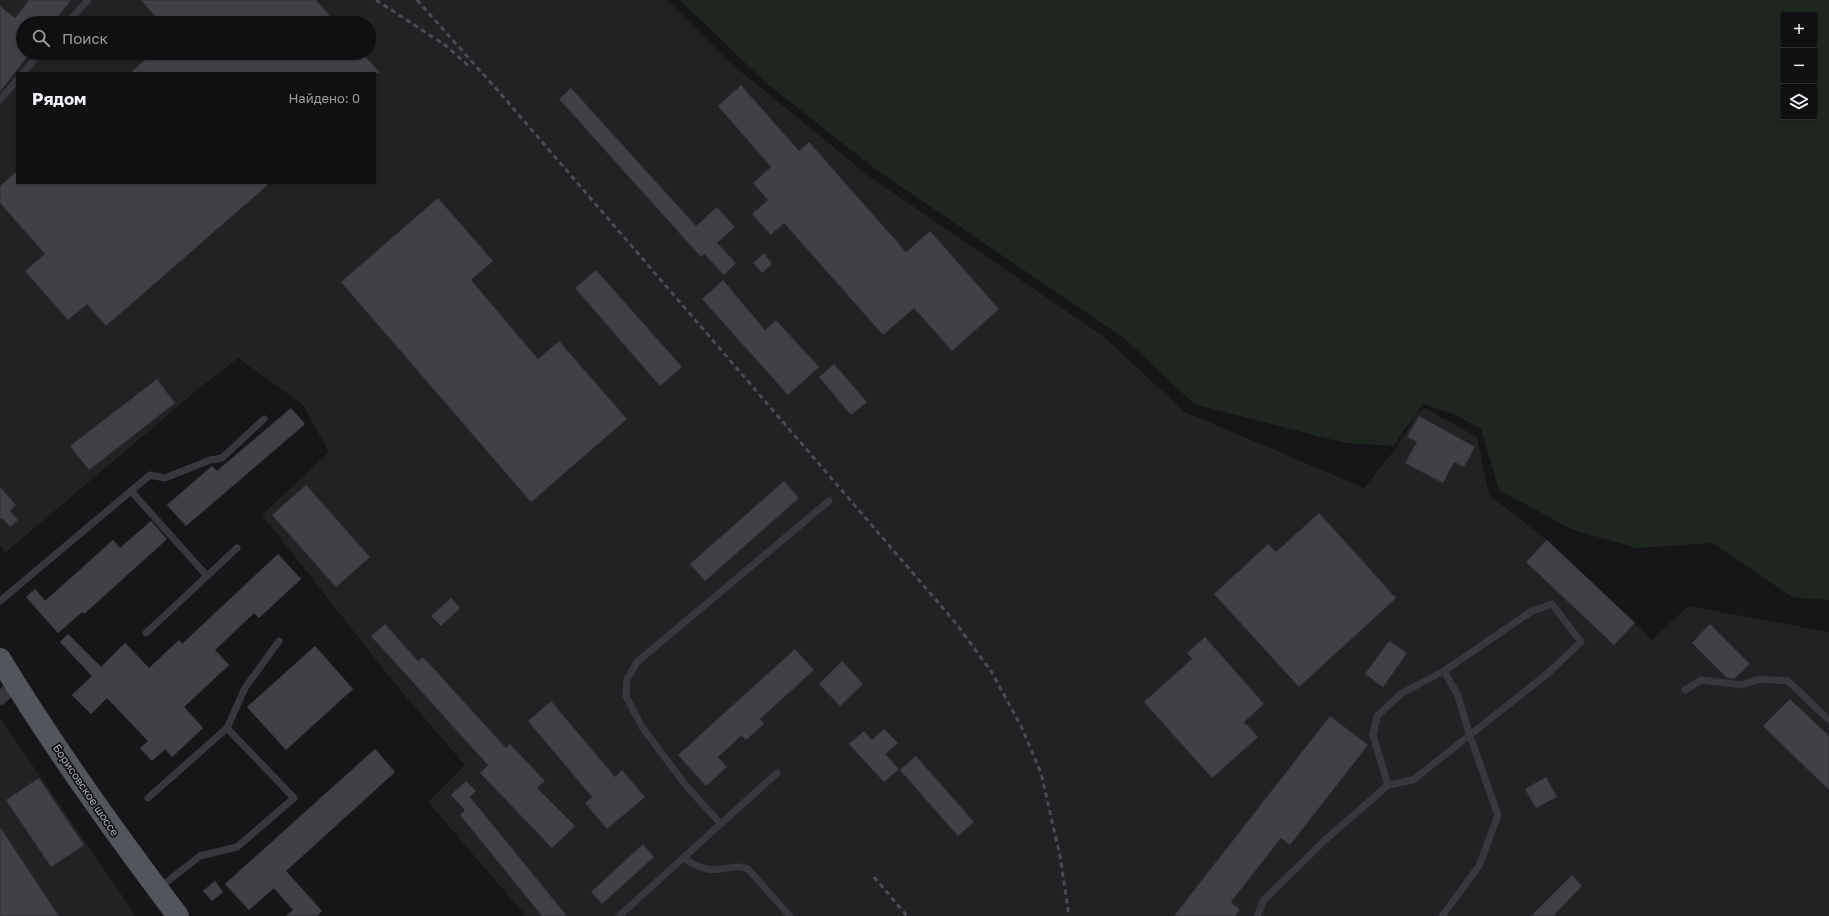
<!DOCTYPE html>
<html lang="ru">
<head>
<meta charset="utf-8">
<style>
	:root { --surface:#101012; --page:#1e1e20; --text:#f1f3f6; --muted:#9c9d9f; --line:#303032 }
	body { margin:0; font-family:"Golos Text",sans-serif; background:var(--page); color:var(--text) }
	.controls { position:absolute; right:12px; top:12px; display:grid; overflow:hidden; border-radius:0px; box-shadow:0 1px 3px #0004 }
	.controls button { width:36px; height:36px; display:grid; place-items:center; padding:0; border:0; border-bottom:1px solid var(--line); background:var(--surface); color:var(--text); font:20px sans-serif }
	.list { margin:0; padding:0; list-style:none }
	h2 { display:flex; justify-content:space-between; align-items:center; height:52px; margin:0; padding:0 16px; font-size:17px }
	h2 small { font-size:13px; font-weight:400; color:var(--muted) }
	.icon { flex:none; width:22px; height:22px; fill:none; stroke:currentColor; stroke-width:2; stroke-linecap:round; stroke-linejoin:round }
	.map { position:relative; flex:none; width:1829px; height:916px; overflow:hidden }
	.search { position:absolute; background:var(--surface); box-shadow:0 1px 3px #0004; left:16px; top:16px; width:360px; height:44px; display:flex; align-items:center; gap:10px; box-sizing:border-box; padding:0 14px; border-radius:22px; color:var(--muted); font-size:15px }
	.panel { position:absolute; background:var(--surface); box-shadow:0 1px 3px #0004; left:16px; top:72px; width:360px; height:112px; border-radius:0px }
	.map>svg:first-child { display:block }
</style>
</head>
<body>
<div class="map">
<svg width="1829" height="916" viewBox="0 0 1829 916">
	<rect width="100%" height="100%" fill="#161618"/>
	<!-- built -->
	<g fill="#222225" fill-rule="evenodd">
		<path d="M0 0H667L728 61 870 177 1103 336 1185 412 1364 488 1397 447 1417 414 1424 408 1477 437 1489 495 1547 540 1652 640 1688 606 1829 632V916H526L428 802 465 765 400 690 262 515 329 452 303 405 238 358 202 386 6 552 0 546ZM23 23H369V53H23ZM17 73H375V183H17Z"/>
		<path d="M0 718 136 916H0Z"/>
	</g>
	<!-- green -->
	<path fill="#1e261f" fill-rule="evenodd" d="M680 0H1829V600L1792 597 1713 543 1636 548 1571 529 1499 490 1481 429 1456 415 1423 404 1393 446 1345 443 1194 404 1125 339 878 171 766 83ZM1784 15H1814V117H1784Z"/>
	<!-- building -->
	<g fill="#404145" stroke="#303034">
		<path d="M29 0H71L53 23H23V53H30L0 92V6L15 18Z"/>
		<path d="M141 0H316L336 23H161Z"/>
		<path d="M153 53H362L380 73H130Z"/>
		<path d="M741 85 799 151 809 142 906 252 930 231 999 309 952 351 914 308 883 335 784 223 771 235 752 214 768 200 753 183 771 167 718 106Z"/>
		<path d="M571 88 696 226 717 207 735 227 717 243 736 263 724 275 704 254 701 257 559 99Z"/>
		<path d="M17 171V183H270L106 326 87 304 68 320 25 271 45 254 0 203V186Z"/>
		<path d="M438 198 493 261 471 280 538 359 559 341 627 419 531 502 341 282Z"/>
		<path d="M764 253 772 264 762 273 753 263Z"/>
		<path d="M596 270 682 367 660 386 575 288Z"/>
		<path d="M723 280 765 330 776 320 819 367 788 395 702 299Z"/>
		<path d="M834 364 867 402 851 415 819 377Z"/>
		<path d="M157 379 175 403 89 470 70 446Z"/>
		<path d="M291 408 305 424 186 526 167 505 212 466 217 471Z"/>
		<path d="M1419 416 1475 447 1464 467 1454 462 1443 483 1405 463 1417 442 1407 437Z"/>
		<path d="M784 481 799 498 705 581 690 564Z"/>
		<path d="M306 485 370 557 336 587 272 515Z"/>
		<path d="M0 487 16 505 10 511 18 520 10 527 2 518 0 519Z"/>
		<path d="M1319 513 1396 598 1299 687 1214 594 1268 544 1276 552Z"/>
		<path d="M151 521 167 539 84 614 82 612 58 633 26 597 35 589 45 601 113 540 120 548Z"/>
		<path d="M1547 540 1635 623 1614 645 1526 562Z"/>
		<path d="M278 554 301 579 259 618 254 613 215 650 229 665 184 707 203 728 172 757 165 749 152 761 140 748 148 741 107 698 91 714 72 695 92 676 60 642 68 634 101 667 125 643 149 668 179 640 182 644Z"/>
		<path d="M451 598 460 608 441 626 431 616Z"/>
		<path d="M385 624 418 661 423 657 506 748 510 744 545 781 537 788 575 826 552 848 480 773 488 765 371 636Z"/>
		<path d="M1710 624 1750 664 1734 679 1727 678 1692 643Z"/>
		<path d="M1205 637 1264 704 1244 722 1258 737 1212 778 1144 702 1192 659 1187 653Z"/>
		<path d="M1389 641 1407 653 1383 687 1365 674Z"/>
		<path d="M315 646 353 689 286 750 247 707Z"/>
		<path d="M795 649 814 670 760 719 764 724 746 740 741 736 718 757 727 767 706 786 678 755Z"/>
		<path d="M842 661 863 684 840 706 819 684Z"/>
		<path d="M1790 699 1829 736V790L1763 726Z"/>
		<path d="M551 701 615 777 622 770 645 797 607 829 585 803 592 797 528 721Z"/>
		<path d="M1330 716 1368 745 1290 845 1281 838 1231 902 1240 910 1235 916H1174Z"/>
		<path d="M884 729 898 743 885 754 899 769 884 782 849 744 864 731 872 740Z"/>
		<path d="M375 749 395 772 286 871 322 911 317 916H286L293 910 274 888 249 910 225 884Z"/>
		<path d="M916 756 974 822 958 836 900 770Z"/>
		<path d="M1546 777 1557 797 1536 808 1525 789Z"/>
		<path d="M39 778 84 845 51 867 6 800Z"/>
		<path d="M466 781 476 791 470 797 567 916H542L460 815 465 810 451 795Z"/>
		<path d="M0 827 59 916H0Z"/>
		<path d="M643 844 654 857 602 904 591 892Z"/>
		<path d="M1572 875 1582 886 1553 916H1531Z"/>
		<path d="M215 881 223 892 212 901 203 891Z"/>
	</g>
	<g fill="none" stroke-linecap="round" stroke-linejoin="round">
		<!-- service -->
		<g stroke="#37383d" stroke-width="7">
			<path d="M67 23 88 0"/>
			<path d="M23 73 40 53"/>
			<path d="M0 100 17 80"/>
			<path d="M131 491 207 576"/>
			<path d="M0 601 150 475 165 478 210 460 222 458 264 419"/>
			<path d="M146 633 237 548"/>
			<path d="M1685 690 1701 680 1742 685 1759 679 1788 681 1829 720"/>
			<path d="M227 728 245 688 279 641"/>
			<path d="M148 798 227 728 294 798 237 847 200 856 159 888"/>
			<path d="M721 824 687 787 642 727 626 696 627 679 637 662 829 501"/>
			<path d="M683 858C690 862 699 868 707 869 722 872 734 863 748 869L790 916"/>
			<path d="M619 916 777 773"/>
			<path d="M1257 916 1264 900 1324 841 1388 785 1413 780 1547 674 1581 642 1552 604 1532 611 1444 671 1402 693 1377 716 1373 735 1388 785"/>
			<path d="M1442 916 1479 866 1498 815 1470 736 1458 696 1444 671"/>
		</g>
		<!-- minor -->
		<path stroke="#37383d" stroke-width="14" d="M0 698 15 685"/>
		<!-- primary -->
		<path stroke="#53555c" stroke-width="22" d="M0 659C54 748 115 833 178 916"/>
		<!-- rail -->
		<g stroke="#4a4c52" stroke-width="3" stroke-dasharray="5 4" stroke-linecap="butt">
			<path d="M376 0 445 45 471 68"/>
			<path d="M417 0 500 93 955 622 991 671 1021 726 1041 773 1060 856 1069 916"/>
			<path d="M874 877 907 916"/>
		</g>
	</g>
	<g text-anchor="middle" stroke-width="3.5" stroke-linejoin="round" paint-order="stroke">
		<!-- street labels -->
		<g font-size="11" fill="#a8adb8" stroke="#111113">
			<text transform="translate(86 790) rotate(56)" y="4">Борисовское шоссе</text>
		</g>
	</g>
</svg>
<div class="controls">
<button>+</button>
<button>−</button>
<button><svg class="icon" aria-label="layers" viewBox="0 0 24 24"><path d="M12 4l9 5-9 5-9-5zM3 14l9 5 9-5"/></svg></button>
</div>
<div class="search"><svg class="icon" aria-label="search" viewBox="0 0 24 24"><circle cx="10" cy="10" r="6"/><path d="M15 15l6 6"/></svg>Поиск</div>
<section class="panel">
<h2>Рядом<small>Найдено: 0</small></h2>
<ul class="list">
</ul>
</section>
</div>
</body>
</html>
